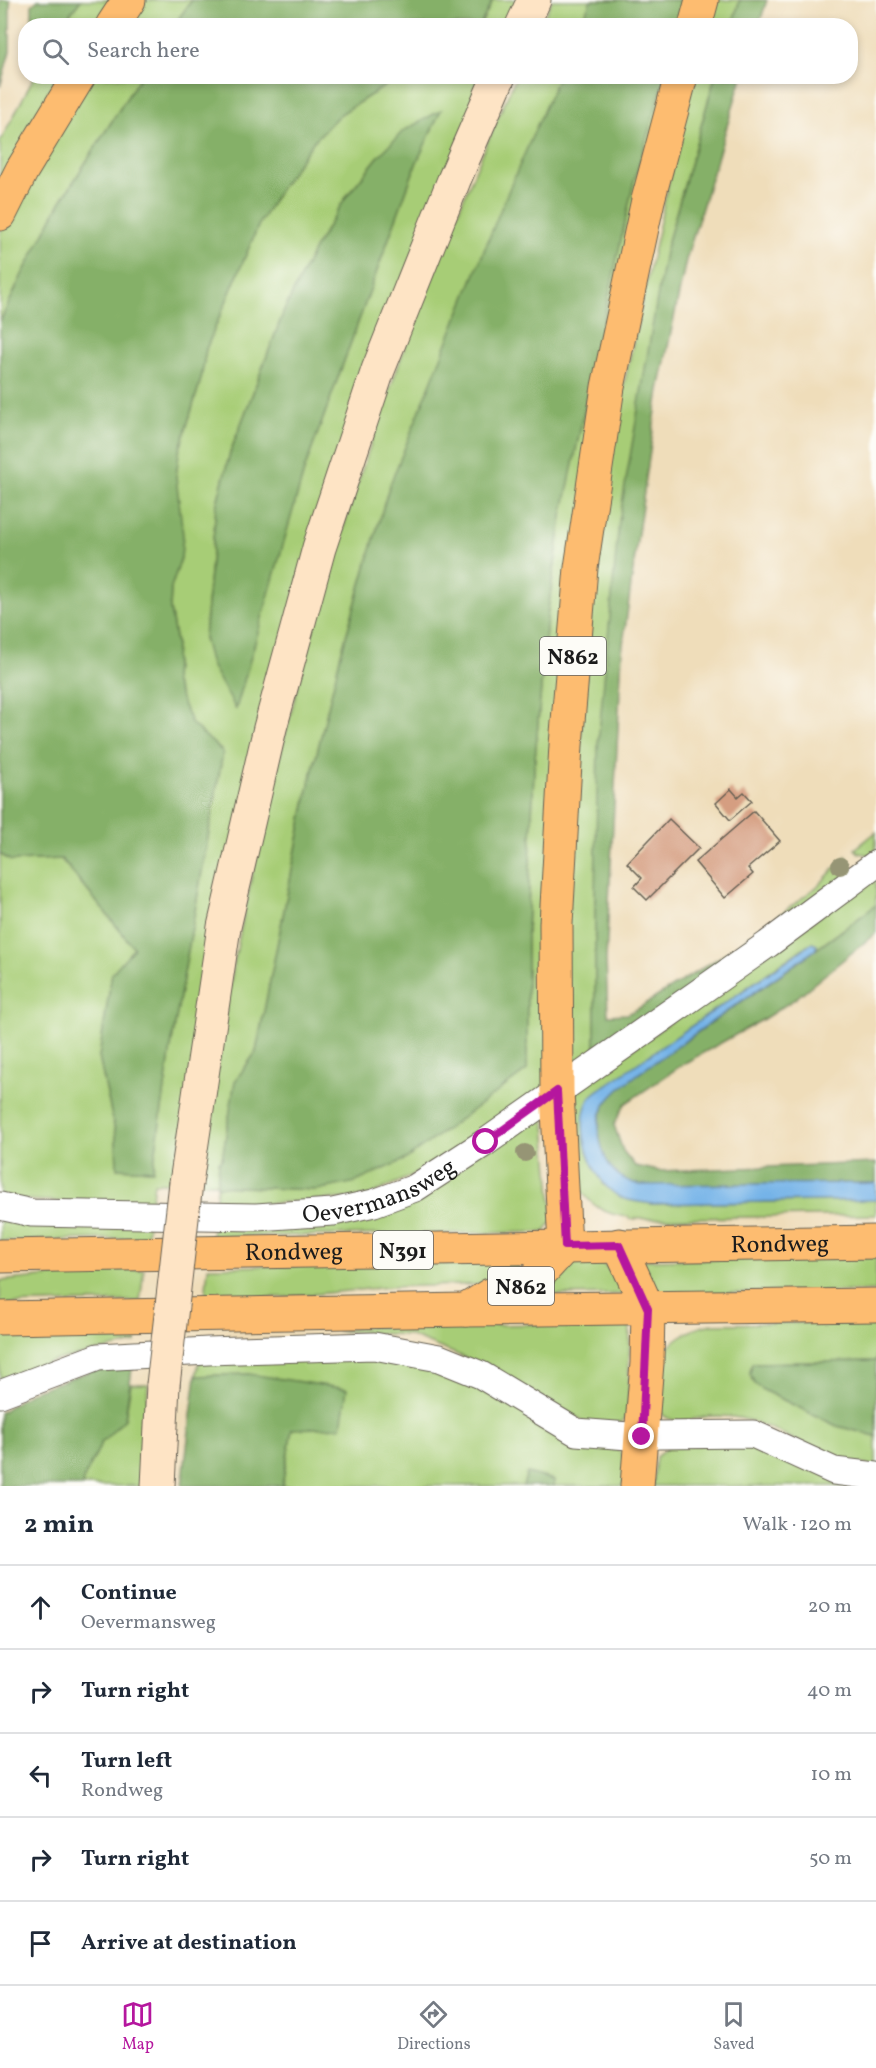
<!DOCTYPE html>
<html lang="en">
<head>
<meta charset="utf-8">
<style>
	:root { --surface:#fff; --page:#f6f6f7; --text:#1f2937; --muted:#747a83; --line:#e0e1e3; --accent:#b5179e }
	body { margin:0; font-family:Vollkorn,serif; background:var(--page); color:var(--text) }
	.stop { position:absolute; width:18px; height:18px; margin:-14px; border:4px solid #b5179e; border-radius:50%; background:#fff }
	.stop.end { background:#b5179e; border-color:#fff; box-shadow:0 2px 6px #0008 }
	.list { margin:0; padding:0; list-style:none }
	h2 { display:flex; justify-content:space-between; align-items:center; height:78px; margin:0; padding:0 24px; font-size:26px }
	h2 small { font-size:20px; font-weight:400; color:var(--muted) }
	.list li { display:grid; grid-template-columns:39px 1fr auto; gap:18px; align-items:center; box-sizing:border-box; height:84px; padding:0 24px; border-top:2px solid var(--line) }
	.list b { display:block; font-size:22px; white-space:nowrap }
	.list p { margin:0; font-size:20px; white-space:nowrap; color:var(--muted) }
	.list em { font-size:20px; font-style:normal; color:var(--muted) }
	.icon { flex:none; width:33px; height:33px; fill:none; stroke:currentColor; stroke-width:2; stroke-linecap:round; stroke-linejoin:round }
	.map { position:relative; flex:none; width:876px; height:1486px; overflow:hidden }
	.search { position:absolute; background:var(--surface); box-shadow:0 3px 9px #0003; left:18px; right:18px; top:18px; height:66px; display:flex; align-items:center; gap:15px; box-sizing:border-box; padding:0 21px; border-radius:24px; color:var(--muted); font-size:22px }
	.sheet { height:498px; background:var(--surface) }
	nav { display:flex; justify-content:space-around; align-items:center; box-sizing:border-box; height:84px; border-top:2px solid var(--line); background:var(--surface); font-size:16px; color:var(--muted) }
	nav a { display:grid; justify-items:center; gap:3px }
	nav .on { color:var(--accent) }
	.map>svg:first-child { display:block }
</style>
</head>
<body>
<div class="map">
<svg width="876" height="1486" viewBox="0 0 876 1486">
	<rect width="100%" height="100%" fill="#fdfcf7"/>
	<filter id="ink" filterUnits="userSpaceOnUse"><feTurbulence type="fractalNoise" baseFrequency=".0167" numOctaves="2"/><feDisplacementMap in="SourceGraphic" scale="12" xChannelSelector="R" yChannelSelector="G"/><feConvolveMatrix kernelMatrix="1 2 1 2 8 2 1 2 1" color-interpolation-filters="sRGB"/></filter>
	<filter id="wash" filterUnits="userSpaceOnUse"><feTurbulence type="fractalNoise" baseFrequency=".008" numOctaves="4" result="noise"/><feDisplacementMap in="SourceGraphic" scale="24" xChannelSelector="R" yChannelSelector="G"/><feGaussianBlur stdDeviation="1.35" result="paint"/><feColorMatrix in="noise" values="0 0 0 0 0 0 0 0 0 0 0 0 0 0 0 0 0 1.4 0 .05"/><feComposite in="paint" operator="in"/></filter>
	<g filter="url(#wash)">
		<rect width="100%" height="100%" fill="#efddba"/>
		<!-- green -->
		<g fill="#a7cd76" stroke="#627449" stroke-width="1.5" fill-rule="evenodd">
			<path d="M81 0H120L103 25 61 26Z"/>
			<path d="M139 0H192L174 25 122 26Z"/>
			<path d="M493 0H521L509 25 480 26Z"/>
			<path d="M552 0H694L686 25 540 26Z"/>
			<path d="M716 0H740L732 25 708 26Z"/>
			<path d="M34 77H70L0 198V142Z"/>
			<path d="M89 77H140L60 203 22 275 0 322V233L30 173Z"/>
			<path d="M399 77H486L379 338 171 1183H154L151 1205 0 1199V854L11 861 61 859 135 948 112 973 99 1057 116 1135 117 1168 153 1170 171 1047 223 752 191 724 174 681 176 643 170 609 171 588 181 558 176 477 179 452 201 379 206 349 259 224 282 186 313 142 339 115ZM440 111 416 164 305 468 235 708 204 638 216 507 230 453 284 311 314 249 346 197 378 157Z"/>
			<path d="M516 77H672L615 315 549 1086 445 1160 366 1197 215 1207 217 1186 317 1190 527 1070V932L534 770 547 617 562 517 389 487 341 654 307 794 256 1052 235 1082 222 1159 219 1162 218 1183H200C213 1093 225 1003 244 914 284 723 336 533 404 350 438 258 476 167 516 77Z"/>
			<path d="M692 77H715L665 252 595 896V1055L565 1073 564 957 600 493Z"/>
			<path d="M876 832V854L874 856 859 853 855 849Z"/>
			<path d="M846 856 849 860 845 879 728 964 720 957 773 920 819 885Z"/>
			<path d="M876 876V905L815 950 817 947 812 943 809 944 593 1095 603 1184 622 1198 652 1204 876 1200V1215L630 1219 628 1217C605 1215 589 1205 577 1184L567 1096Z"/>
			<path d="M544 1113 553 1219 545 1232 212 1237 213 1224 343 1218Z"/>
			<path d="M0 1216 148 1223 147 1238 0 1241Z"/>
			<path d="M876 1257V1291L650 1294 640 1260Z"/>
			<path d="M597 1261C611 1269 620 1278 623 1294L555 1295 550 1288 568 1262Z"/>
			<path d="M518 1262 521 1265 502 1282 495 1284 390 1287 285 1297 205 1300 208 1267Z"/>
			<path d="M125 1269 144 1270 140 1301 0 1304V1281Z"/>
			<path d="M876 1322V1361L752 1363 750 1373 752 1380 765 1391 837 1426 876 1436V1467C864 1464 851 1463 840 1460 804 1449 771 1422 733 1417 726 1416 717 1416 710 1416 695 1418 674 1427 661 1413 654 1404 660 1375 661 1364 665 1340 692 1328 712 1324Z"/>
			<path d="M630 1323 628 1414 621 1423 595 1427 461 1356 408 1335 337 1331 364 1327Z"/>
			<path d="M137 1331 136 1343 57 1360 0 1379V1332Z"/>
			<path d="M306 1357 399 1361 430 1367 516 1405 582 1445 618 1450C629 1459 625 1473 624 1486H554V1480L527 1473 523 1486H282L292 1429 249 1374 196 1376 199 1362Z"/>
			<path d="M131 1384H148L143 1486H83V1480L102 1442 125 1419Z"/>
			<path d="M747 1443 867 1486H653L656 1457 670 1446Z"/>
		</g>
		<!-- forest -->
		<g fill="#85b067" stroke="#506642" stroke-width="1.5">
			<path d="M0 0H10V51L0 87Z"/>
			<path d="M38 0H81L61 25H32V5Z"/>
			<path d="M192 0H493L480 25H174Z"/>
			<path d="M591 0H687L680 25 580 26Z"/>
			<path d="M740 0H767L759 25H732Z"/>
			<path d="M140 77H399L339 115 313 142 282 186 259 224 206 349 201 379 179 452 176 477 183 535 181 558 171 588 170 609 176 643 174 681 191 723 223 752 171 1047 153 1170 117 1168 116 1135 99 1057 112 973 134 948 62 859 11 861 0 854V322L22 275 60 203Z"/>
			<path d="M558 77H665L634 181 600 336 562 516 547 617 534 770 527 932V1070L406 1159 356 1182 317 1190 217 1186 219 1162 222 1159 235 1081 256 1052 307 794 341 654 389 487 504 201Z"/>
			<path d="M715 77H742L686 260 659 390 639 526 622 652 606 959 608 1015 627 1014 639 1008 720 957 728 964 595 1055V896L598 744 619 521 665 252Z"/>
			<path d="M441 110 416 164 305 468 236 709 211 665 204 638 216 507 230 453 284 311 314 249 346 197 378 157 403 131Z"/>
			<path d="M876 905V933L795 999 762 1020 685 1063 625 1104 614 1125 623 1151 635 1166 659 1171 876 1163V1183L649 1186C638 1184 627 1183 619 1176 599 1160 592 1122 608 1101 623 1081 665 1055 687 1040 750 995 815 953 876 905Z"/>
			<path d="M876 1361V1436L837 1426 765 1391 755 1384 750 1374 752 1363Z"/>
			<path d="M133 1362 125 1419 102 1442 83 1480V1486H0V1413L31 1392 91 1371Z"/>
			<path d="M249 1374 347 1389 341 1427 292 1429 282 1486H182L196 1376Z"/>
			<path d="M527 1473 554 1480V1486H523Z"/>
		</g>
		<!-- water -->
		<path fill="#75b3e8" stroke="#486882" stroke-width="1.5" d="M812 943 817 945 815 950C767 983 720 1016 672 1050 654 1063 612 1089 603 1109 596 1121 599 1141 604 1154 610 1172 622 1180 640 1185L876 1183V1200L652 1204C642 1202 630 1202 620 1197 592 1183 572 1125 590 1098 595 1091 605 1086 612 1081Z"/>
		<g id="blocks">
			<!-- building -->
			<g fill="#d59e81">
				<path d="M731 789 738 797 744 792 752 801 730 820 716 803Z"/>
				<path d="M754 811 780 841 748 868 753 874 725 898 695 862Z"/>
				<path d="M669 819 699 848 647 900 634 887 642 878 627 863Z"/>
			</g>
		</g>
	</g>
	<g filter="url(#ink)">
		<use href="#blocks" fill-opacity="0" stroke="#666053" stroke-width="1.5"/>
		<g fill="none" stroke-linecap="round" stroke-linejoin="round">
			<!-- minor casing -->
			<g stroke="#666053" stroke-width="29">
				<g id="minor">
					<path id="s1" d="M0 1206 32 1213 256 1217 333 1212 374 1203 415 1188 486 1142 768 944 876 864"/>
					<path d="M0 1394 98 1357 208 1351 374 1346 439 1358 481 1375 576 1432 642 1437 657 1435 753 1434 834 1471 876 1476"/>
				</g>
			</g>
			<!-- secondary casing -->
			<g stroke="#666053" stroke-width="35">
				<g id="secondary">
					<path d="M522 26 534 0"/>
					<path d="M186 1183 224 927 270 728 319 548 378 370 454 180 499 76"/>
					<path d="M158 1486 163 1385"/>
				</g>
			</g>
			<!-- primary casing -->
			<g stroke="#666053" stroke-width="35">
				<g id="primary">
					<path d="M112 26 129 0"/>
					<path d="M695 26 702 0"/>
					<path d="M0 214 22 170 79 76"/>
					<path d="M619 1245 648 1309 647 1363 637 1486"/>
					<path id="s2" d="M0 1256 876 1242"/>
					<path d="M466 1310 490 1295 531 1283 565 1246 557 1091 556 924 566 745 581 568 608 387 648 200 681 76"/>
					<path d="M0 1318 466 1310 876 1305"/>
				</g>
			</g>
			<!-- minor -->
			<use href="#minor" stroke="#fff" stroke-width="27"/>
			<!-- secondary -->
			<use href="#secondary" stroke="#fee4c5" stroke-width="33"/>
			<!-- primary -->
			<use href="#primary" stroke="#fdbc6f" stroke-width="33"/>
			<!-- secondary-bridge casing -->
			<g stroke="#666053" stroke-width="35" stroke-linecap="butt">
				<path id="secondary-bridge" d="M163 1385 186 1183"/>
			</g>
			<!-- secondary-bridge -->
			<use href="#secondary-bridge" stroke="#fee4c5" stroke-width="33"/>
		</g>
		<!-- trees -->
		<g fill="#969575">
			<circle cx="840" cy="866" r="9"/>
			<circle cx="525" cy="1153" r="9"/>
		</g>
	</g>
	<g fill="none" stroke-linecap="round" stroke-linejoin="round" filter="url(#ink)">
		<!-- route -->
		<path stroke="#b5179e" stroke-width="8" d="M486 1142 557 1091 565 1246 619 1245 648 1309 642 1437"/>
	</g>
	<g text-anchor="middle" stroke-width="4.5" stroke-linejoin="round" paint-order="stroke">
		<!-- shield labels -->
		<g fill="#fdfcf7" stroke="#605f5e" stroke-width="1.5">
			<rect x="540" y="637" width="66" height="38" rx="4.5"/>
			<rect x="373" y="1231" width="60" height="38" rx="4.5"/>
			<rect x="488" y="1267" width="66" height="38" rx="4.5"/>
		</g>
		<g font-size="22" font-weight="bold" fill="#1c1c1c">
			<text x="573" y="664">N862</text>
			<text x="403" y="1258">N391</text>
			<text x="521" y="1294">N862</text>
		</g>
		<!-- street labels -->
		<g font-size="24" fill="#1c1c1c" stroke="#fdfcf7">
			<text dy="8" stroke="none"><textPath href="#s1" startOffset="384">Oevermansweg</textPath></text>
			<text dy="8" stroke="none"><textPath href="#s2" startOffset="780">Rondweg</textPath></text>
			<text dy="8" stroke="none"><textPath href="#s2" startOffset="294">Rondweg</textPath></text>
		</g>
	</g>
</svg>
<div class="stop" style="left:486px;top:1142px"></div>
<div class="stop end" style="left:642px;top:1437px"></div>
<div class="search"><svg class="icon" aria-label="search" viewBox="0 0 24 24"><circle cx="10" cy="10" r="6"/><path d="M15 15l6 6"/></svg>Search here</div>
</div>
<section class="sheet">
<h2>2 min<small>Walk · 120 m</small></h2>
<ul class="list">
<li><svg class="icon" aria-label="ahead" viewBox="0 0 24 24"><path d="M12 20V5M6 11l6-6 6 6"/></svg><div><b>Continue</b><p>Oevermansweg</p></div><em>20 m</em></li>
<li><svg class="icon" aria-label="right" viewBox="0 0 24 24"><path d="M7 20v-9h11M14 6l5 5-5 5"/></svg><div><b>Turn right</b></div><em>40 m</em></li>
<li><svg class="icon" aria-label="left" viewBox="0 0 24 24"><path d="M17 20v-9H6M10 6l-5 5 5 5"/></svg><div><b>Turn left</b><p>Rondweg</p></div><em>10 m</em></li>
<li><svg class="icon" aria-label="right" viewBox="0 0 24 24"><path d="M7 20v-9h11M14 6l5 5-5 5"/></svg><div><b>Turn right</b></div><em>50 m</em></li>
<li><svg class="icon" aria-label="arrive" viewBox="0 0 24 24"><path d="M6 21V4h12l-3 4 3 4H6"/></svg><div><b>Arrive at destination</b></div></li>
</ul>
</section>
<nav>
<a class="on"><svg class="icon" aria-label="map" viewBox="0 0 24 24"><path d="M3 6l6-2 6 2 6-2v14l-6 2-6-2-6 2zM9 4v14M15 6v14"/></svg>Map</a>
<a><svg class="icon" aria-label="directions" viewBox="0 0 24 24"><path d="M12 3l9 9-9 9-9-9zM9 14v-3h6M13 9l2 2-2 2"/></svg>Directions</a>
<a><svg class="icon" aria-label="saved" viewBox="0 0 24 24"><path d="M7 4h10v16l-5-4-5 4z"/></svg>Saved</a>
</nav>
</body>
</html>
